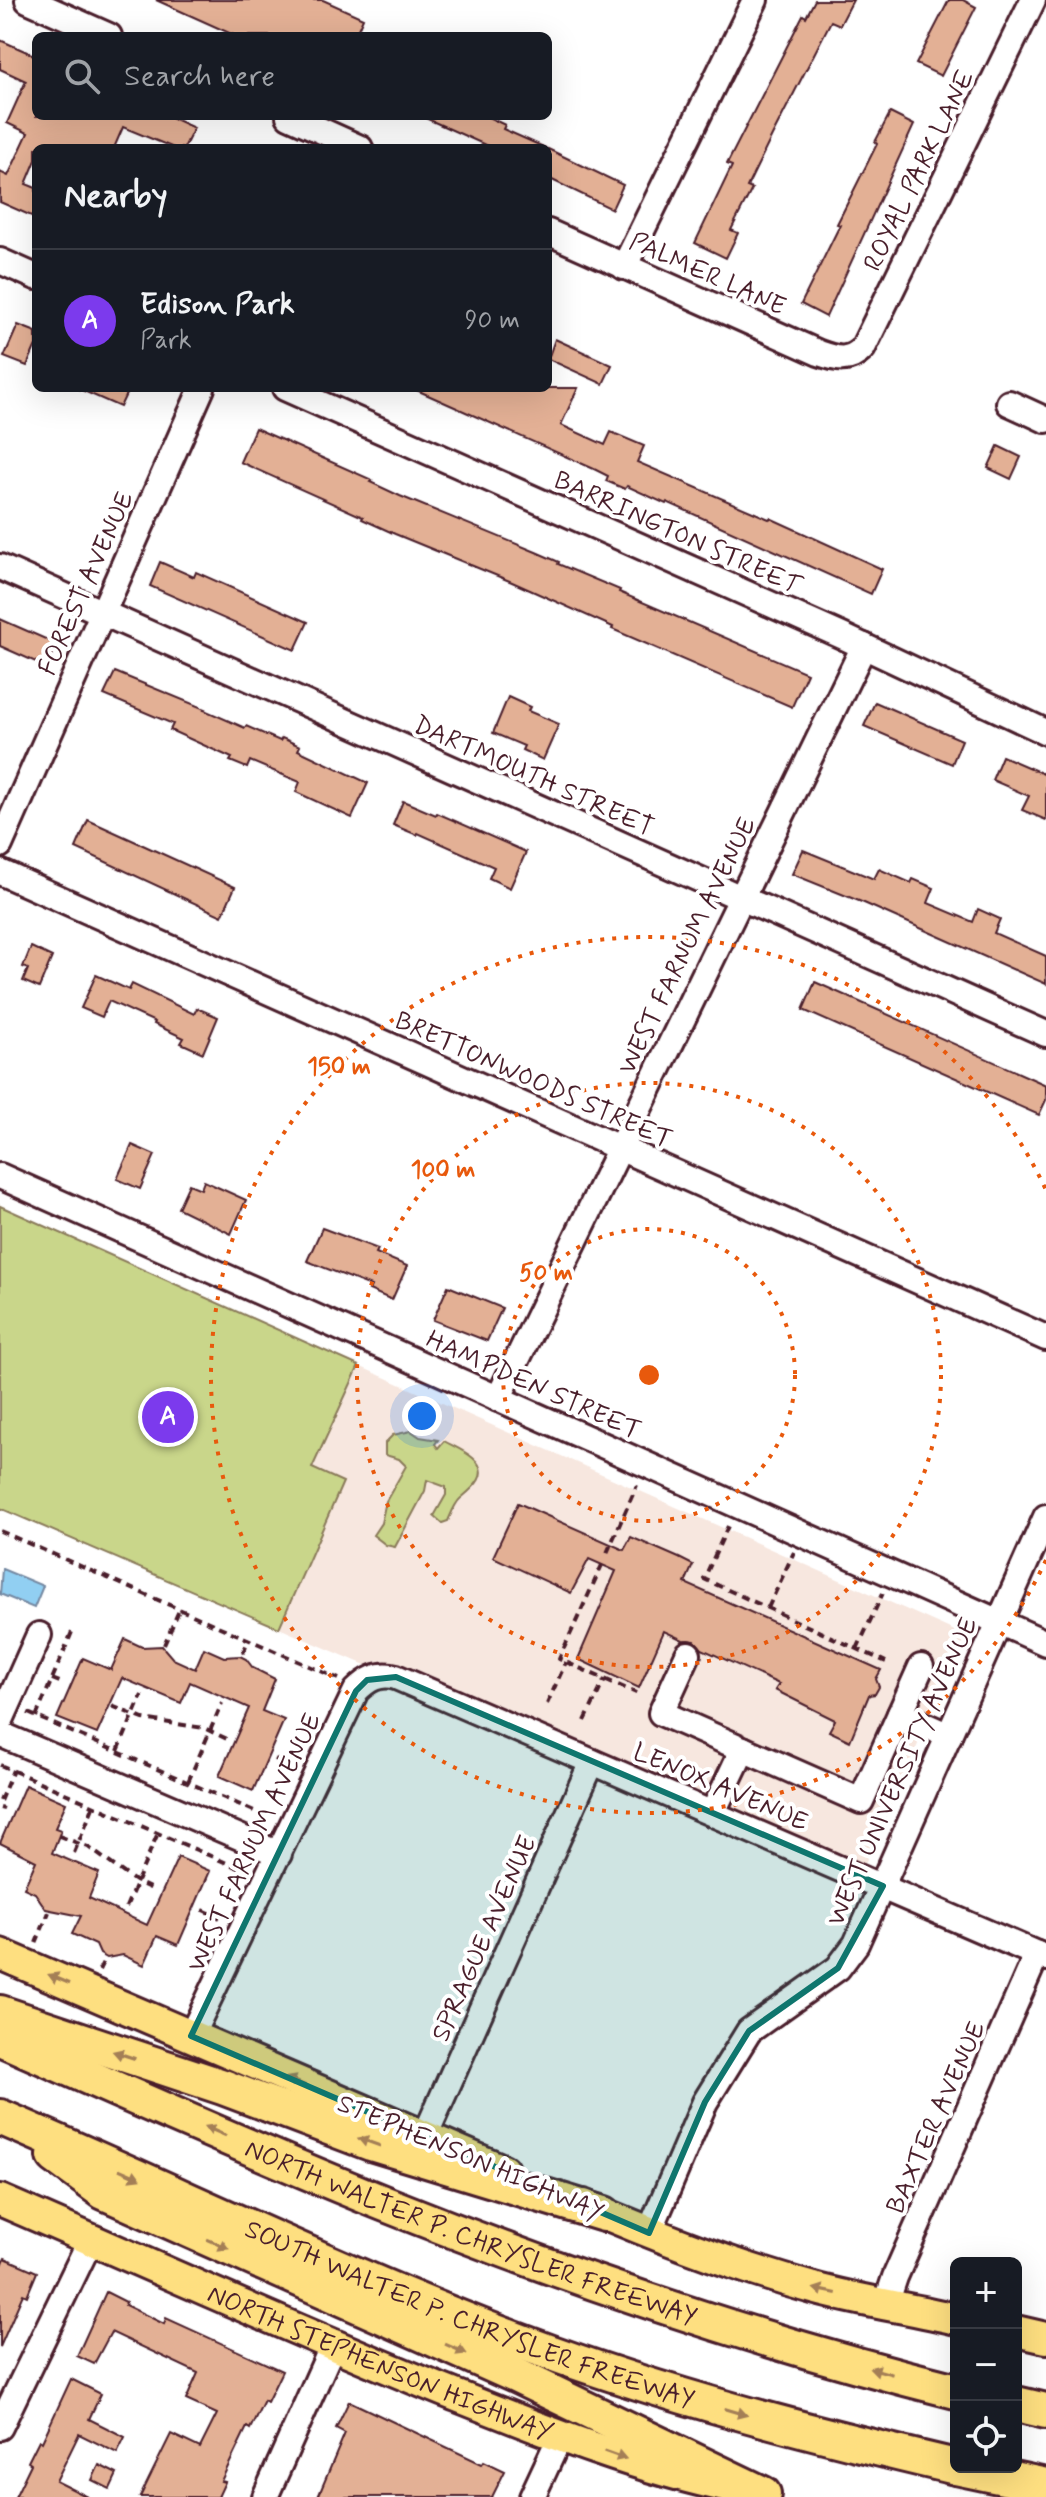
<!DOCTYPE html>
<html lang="en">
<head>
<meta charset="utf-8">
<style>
	:root { --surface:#171b24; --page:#242831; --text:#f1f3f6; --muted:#9ea1a6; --line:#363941; --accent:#7c3aed }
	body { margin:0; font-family:Mynerve,sans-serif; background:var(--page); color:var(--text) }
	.controls { position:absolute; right:24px; bottom:24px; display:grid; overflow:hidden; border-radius:12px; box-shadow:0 8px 32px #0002 }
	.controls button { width:72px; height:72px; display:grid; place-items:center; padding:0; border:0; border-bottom:2px solid var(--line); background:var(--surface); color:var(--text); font:40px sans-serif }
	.you { position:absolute; left:422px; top:1416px; width:28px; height:28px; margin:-20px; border:6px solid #fff; border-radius:50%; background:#1a73e8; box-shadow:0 0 0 12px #1a73e833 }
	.badge { display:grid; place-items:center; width:52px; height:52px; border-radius:50%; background:var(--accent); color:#fff; font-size:26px; font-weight:700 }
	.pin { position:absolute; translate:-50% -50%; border:4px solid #fff; box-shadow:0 2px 8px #0006 }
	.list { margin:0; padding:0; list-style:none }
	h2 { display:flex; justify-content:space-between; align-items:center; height:104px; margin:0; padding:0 32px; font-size:34px }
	h2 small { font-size:26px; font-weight:400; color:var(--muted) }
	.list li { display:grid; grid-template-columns:52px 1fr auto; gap:24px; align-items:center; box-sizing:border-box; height:144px; padding:0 32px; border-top:2px solid var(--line) }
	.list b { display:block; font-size:30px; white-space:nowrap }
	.list p { margin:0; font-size:26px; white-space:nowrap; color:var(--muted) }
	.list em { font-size:26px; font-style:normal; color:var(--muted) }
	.icon { flex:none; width:44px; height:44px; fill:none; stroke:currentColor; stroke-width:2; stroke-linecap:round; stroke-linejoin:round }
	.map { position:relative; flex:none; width:1046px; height:2497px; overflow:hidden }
	.search { position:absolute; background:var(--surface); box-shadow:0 8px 32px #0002; left:32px; top:32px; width:520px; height:88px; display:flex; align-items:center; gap:20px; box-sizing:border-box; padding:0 28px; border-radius:12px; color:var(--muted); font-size:30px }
	.panel { position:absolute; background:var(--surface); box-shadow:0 8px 32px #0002; left:32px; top:144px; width:520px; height:248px; border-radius:12px }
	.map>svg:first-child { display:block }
</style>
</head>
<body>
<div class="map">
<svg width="1046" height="2497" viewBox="0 0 1046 2497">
	<rect width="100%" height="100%" fill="#fff"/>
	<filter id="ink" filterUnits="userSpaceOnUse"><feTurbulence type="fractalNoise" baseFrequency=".0125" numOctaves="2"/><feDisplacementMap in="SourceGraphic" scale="16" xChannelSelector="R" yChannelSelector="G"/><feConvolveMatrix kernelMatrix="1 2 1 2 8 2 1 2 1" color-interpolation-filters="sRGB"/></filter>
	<g filter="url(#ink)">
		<!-- built -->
		<path fill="#f7e7df" d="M359 1366 966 1636 859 1877 279 1628 343 1482 312 1469Z"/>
		<!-- green -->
		<g fill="#c9d68a" stroke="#8a7a5a" stroke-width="2">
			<path d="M0 1206 359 1366 312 1468 343 1482 279 1628 0 1508Z"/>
			<path d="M411 1431 420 1437 438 1440 435 1444 438 1448 444 1441C453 1446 465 1451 473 1458 492 1474 472 1489 461 1498 455 1503 451 1514 448 1521L442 1523 434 1516 446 1495V1487L427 1480 425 1491 395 1547 386 1545 373 1535 381 1523 386 1501 406 1466 399 1459 385 1455V1443L393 1435Z"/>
		</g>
		<!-- water -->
		<path fill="#91cff2" stroke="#7589a2" stroke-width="2" d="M2 1569 43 1586 34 1608 0 1594Z"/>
		<!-- building -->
		<g fill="#e3b095" stroke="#4a1f2b" stroke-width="2">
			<path d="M156 0H323L363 18 355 36H236Z"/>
			<path d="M815 0H853L840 25 831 21 772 136 747 187 752 189 731 230 738 233 726 258 695 243 732 166 727 164 803 15 806 17Z"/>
			<path d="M949 0H963L976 7 941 76 916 64Z"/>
			<path d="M0 40 36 56V116H168L194 128 184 148H174L123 127 114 148H36V160L26 184 36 188V218L0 202V172L8 176 28 133 7 123 26 81 0 69Z"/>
			<path d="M890 113 914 125 826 317 801 304 840 225 837 224 877 144 875 142Z"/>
			<path d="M421 116H486L505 125 503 129 546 148H492Z"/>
			<path d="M548 149 623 185 612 209 548 178Z"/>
			<path d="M18 325 36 332V345L27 366 4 357Z"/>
			<path d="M555 339 612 365 603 384 548 359Z"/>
			<path d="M77 388H129L120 407Z"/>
			<path d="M412 388H578L561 425 605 445 611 432 644 446 637 462 769 519 770 518 882 569 871 594 667 502 666 504 627 486 625 489 606 481 608 476 594 469Z"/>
			<path d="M255 428 372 480 370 482 400 496 536 552 559 562 558 564 620 590 619 592 807 673 792 707 612 629 613 627 512 582 395 534 362 519 363 517 240 462Z"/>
			<path d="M998 446 1021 457 1011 479 988 468Z"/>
			<path d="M160 562 194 577 196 572 308 622 295 650 150 586Z"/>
			<path d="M0 619 57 644 47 667 0 646Z"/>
			<path d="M115 672 205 709 204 710 245 728 246 726 280 741 282 738 300 746 298 750 368 783 352 818 296 792 300 782 250 761 247 768 230 761 232 758 170 730 173 724 104 695Z"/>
			<path d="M508 697 530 707 528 711 559 724 543 760 522 750 524 746 493 733Z"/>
			<path d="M875 702 962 740 952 764 864 726Z"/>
			<path d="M1002 756 1046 775V820L1022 810 1029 796 992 780Z"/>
			<path d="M403 801 436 815 437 813 526 852 510 888 489 878 494 867 418 833 417 835 393 825Z"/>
			<path d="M88 820 235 887 222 916 76 848Z"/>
			<path d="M803 850 874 879 879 869 911 883 913 879 934 888 928 903 973 922 978 909 1000 919 994 933 1046 956V984L864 903 792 874Z"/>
			<path d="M31 947 52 957 39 988 23 981 28 969 23 967Z"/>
			<path d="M96 975 129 990 132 984 194 1014 197 1008 218 1017 203 1053 181 1043 184 1038 154 1024 155 1022 109 1001 102 1017 81 1008Z"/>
			<path d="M815 982 1046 1085V1100L1039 1115 803 1010Z"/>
			<path d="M132 1145 155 1155 140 1189 117 1179Z"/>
			<path d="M204 1181 246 1200 231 1234 178 1208 189 1184 201 1189Z"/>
			<path d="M322 1228 378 1249 376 1253 407 1266 392 1300 369 1290 371 1286 307 1261Z"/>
			<path d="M448 1286 502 1308 487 1341 433 1320Z"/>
			<path d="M518 1503 624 1550 631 1537 679 1558 693 1565 685 1583 881 1670 876 1679 879 1687 875 1694 869 1695 850 1741 829 1731 835 1720 775 1690 779 1684 702 1649 695 1641 683 1640 664 1631 639 1688 578 1659 616 1571 589 1559 571 1593 493 1557Z"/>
			<path d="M125 1639 142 1647 162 1646 173 1659 195 1669 204 1648 224 1657 240 1656 246 1659 253 1668 275 1679 262 1711 284 1720 253 1791 219 1776 249 1708 190 1682 181 1703 122 1678 97 1734 57 1718 83 1658 111 1670Z"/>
			<path d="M25 1785 66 1803 55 1828 61 1830 52 1853 99 1873 89 1898 147 1925 178 1857 210 1871 178 1945 157 1936 144 1965 123 1955 107 1958 100 1954 96 1945 72 1934 81 1916 46 1909 35 1893 24 1888 36 1861 0 1843Z"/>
			<path d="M5 2258 37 2272 27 2296 23 2294 0 2347V2270Z"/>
			<path d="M106 2292 126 2302 125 2305 164 2324 166 2318 282 2371 267 2402 264 2400 250 2429 247 2427 221 2481 225 2482 218 2497H140L171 2434 200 2448 217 2414 186 2400 198 2373 111 2332 94 2364 77 2356Z"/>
			<path d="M71 2379 101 2394 89 2419 125 2437 117 2453 79 2434 56 2481 88 2497H15L31 2464 28 2462 39 2440 42 2442Z"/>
			<path d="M349 2401 482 2464 484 2461 505 2471 492 2497H318L345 2433 336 2428Z"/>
			<path d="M99 2465 117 2474 110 2489 92 2480Z"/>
		</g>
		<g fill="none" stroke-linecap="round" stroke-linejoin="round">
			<!-- minor casing -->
			<g stroke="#4a1f2b" stroke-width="30">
				<g id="minor">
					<path d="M28 0 109 36"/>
					<path d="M289 116 360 148"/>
					<path d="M548 232 819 353C836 359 849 363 863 348L1033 0"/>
					<path d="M0 261 36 277"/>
					<path d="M624 267 755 0"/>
					<path d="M285 388 842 636 1046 732"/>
					<path d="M1009 403 1046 420"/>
					<path d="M0 567 1046 1034"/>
					<path d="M0 845 202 388"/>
					<path d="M0 872 1046 1338"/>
					<path d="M0 1176 1046 1643"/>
					<path d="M498 1399 864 646"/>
					<path d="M688 1654 661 1713 861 1801 921 1667"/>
					<path d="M900 1714 949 1736"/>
					<path d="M0 1722 39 1635"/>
					<path d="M0 1734 279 1854"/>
					<path d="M713 1812 743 1749"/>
					<path d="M191 2036 356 1691C367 1680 379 1672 396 1677L1046 1958"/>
					<path d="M425 2136 592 1762"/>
					<path d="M649 2233 705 2102 749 2031 838 1968 856 1944 1046 1517"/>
					<path d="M886 2304 895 2277 1037 1954"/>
					<path d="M0 2427 91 2239"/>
					<path d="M265 2497 333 2345"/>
					<path d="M532 2497 560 2437"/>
				</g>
			</g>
			<!-- major casing -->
			<g stroke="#4a1f2b" stroke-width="36">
				<g id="major">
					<path d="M0 1954 503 2170"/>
					<path id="s1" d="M0 2200C151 2265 300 2333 452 2394 545 2431 637 2468 734 2488"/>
					<path d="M584 2205C659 2237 735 2267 813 2288 860 2301 909 2308 956 2319"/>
					<path d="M1016 2331 1046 2338"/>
				</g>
			</g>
			<!-- highway casing -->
			<g stroke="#4a1f2b" stroke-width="40">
				<g id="highway">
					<path d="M0 2013 223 2087 371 2143 604 2214"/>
					<path id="s2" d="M0 2038C127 2094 254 2151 383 2203 568 2277 762 2343 956 2391"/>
					<path id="s3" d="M0 2117C176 2192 348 2277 527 2344 666 2396 811 2433 956 2467"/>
					<path d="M55 2156 104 2192 515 2375 763 2494"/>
					<path d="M1016 2404 1046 2411"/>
					<path d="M956 2467 1046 2486"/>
				</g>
			</g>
			<!-- path -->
			<g stroke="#4a1f2b" stroke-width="4" stroke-dasharray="8 6" stroke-linecap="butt">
				<path d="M728 1526 704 1579 886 1662"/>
				<path d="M0 1531 339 1679"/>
				<path d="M607 1553 637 1485"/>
				<path d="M602 1565 559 1659 636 1693"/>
				<path d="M768 1608 794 1552"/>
				<path d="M164 1645 180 1608"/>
				<path d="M857 1649 883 1593"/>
				<path d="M243 1653 249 1638"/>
				<path d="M52 1679 62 1683"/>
				<path d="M547 1704 566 1662"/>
				<path d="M112 1706 143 1719 204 1728 227 1739"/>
				<path d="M28 1713 268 1817"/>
				<path d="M36 1717 72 1632"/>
				<path d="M585 1721 605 1679"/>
				<path d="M118 1751 142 1695"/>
				<path d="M275 1759 292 1767"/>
				<path d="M0 1765 243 1870"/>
				<path d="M188 1782 222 1703"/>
				<path d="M0 1801 13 1770"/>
				<path d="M0 1808 4 1809"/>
				<path d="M59 1836 88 1847 135 1881 152 1889"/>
				<path d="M74 1853 94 1805"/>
				<path d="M126 1907 158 1833"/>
				<path d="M203 1910 220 1918"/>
				<path d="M36 1943 49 1912"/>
				<path d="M99 1970 105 1958"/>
			</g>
			<!-- minor -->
			<use href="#minor" stroke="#fff" stroke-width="24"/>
			<!-- major -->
			<use href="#major" stroke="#fedf80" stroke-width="30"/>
			<!-- highway -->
			<use href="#highway" stroke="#fedf80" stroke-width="34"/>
		</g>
		<!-- one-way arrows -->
		<defs><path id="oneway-solid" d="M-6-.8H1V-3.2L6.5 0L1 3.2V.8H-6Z" transform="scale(2)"/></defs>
		<g fill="#a47f56">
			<use href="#oneway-solid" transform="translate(59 1979) rotate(-157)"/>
			<use href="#oneway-solid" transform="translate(124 2055) rotate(-162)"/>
			<use href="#oneway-solid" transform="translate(297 2082) rotate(-157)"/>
			<use href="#oneway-solid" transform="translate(215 2131) rotate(-157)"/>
			<use href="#oneway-solid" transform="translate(369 2142) rotate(-161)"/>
			<use href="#oneway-solid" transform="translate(130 2174) rotate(24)"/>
			<use href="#oneway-solid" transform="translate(218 2244) rotate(24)"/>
			<use href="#oneway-solid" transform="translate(825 2291) rotate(-168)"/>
			<use href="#oneway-solid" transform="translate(456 2349) rotate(24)"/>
			<use href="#oneway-solid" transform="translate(881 2371) rotate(-164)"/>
			<use href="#oneway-solid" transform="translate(736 2412) rotate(17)"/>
			<use href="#oneway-solid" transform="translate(615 2455) rotate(19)"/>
		</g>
	</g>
	<!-- marked area -->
	<path fill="#0f766e" fill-opacity="0.2" stroke="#0f766e" stroke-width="6" stroke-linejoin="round" d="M396 1677 883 1886 838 1968 749 2031 705 2102 649 2233 191 2036 356 1691 367 1680Z"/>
	<!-- distance rings -->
	<g fill="none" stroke="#e8590c" stroke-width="4" stroke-dasharray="4 8">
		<circle cx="649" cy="1375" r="146"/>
		<circle cx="649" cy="1375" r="292"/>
		<path d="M1046 1560A438 438 0 1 1 1046 1190"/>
	</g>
	<g text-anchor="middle" stroke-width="8" stroke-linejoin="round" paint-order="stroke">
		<!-- street labels -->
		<g font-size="26" fill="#4a1f2b" stroke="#fff">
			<text transform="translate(918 170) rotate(-64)" y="9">ROYAL PARK LANE</text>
			<text transform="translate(708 273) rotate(24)" y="9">PALMER LANE</text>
			<text transform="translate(678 532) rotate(24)" y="9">BARRINGTON STREET</text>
			<text transform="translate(85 583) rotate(-66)" y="9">FOREST AVENUE</text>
			<text transform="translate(534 775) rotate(24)" y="9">DARTMOUTH STREET</text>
			<text transform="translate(686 945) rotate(-64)" y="9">WEST FARNUM AVENUE</text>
			<text transform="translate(534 1079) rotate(24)" y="9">BRETTONWOODS STREET</text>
			<text transform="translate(534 1384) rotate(24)" y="9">HAMPDEN STREET</text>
			<text transform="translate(901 1771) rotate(-66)" y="9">WEST UNIVERSITY AVENUE</text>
			<text transform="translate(721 1786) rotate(23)" y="9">LENOX AVENUE</text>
			<text transform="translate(253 1842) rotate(-65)" y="9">WEST FARNUM AVENUE</text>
			<text transform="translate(483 1938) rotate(-66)" y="9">SPRAGUE AVENUE</text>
			<text transform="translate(935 2117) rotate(-66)" y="9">BAXTER AVENUE</text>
			<text transform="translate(471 2157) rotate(23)" y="9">STEPHENSON HIGHWAY</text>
			<text dy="9" stroke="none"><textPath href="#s2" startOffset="510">NORTH WALTER P. CHRYSLER FREEWAY</textPath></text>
			<text dy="9" stroke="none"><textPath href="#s3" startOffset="510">SOUTH WALTER P. CHRYSLER FREEWAY</textPath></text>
			<text dy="9" stroke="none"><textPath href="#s1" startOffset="414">NORTH STEPHENSON HIGHWAY</textPath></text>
		</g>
	</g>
	<circle cx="649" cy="1375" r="12" fill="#e8590c" stroke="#fff" stroke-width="4"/>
	<g font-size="24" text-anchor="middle" font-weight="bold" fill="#e8590c" stroke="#fff" stroke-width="8" stroke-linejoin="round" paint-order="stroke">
		<text x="339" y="1074">150 m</text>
		<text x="443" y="1177">100 m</text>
		<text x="546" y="1280">50 m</text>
	</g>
</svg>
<div class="controls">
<button>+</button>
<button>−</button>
<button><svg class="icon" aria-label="locate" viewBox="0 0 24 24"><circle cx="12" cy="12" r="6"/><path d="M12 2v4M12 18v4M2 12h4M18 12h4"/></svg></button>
</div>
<div class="you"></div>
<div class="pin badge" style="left:168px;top:1417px">A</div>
<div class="search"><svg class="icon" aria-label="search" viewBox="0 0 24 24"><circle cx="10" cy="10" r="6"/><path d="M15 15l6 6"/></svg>Search here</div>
<section class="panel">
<h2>Nearby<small></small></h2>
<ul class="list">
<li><span class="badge">A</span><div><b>Edison Park</b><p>Park</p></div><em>90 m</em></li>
</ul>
</section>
</div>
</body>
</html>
